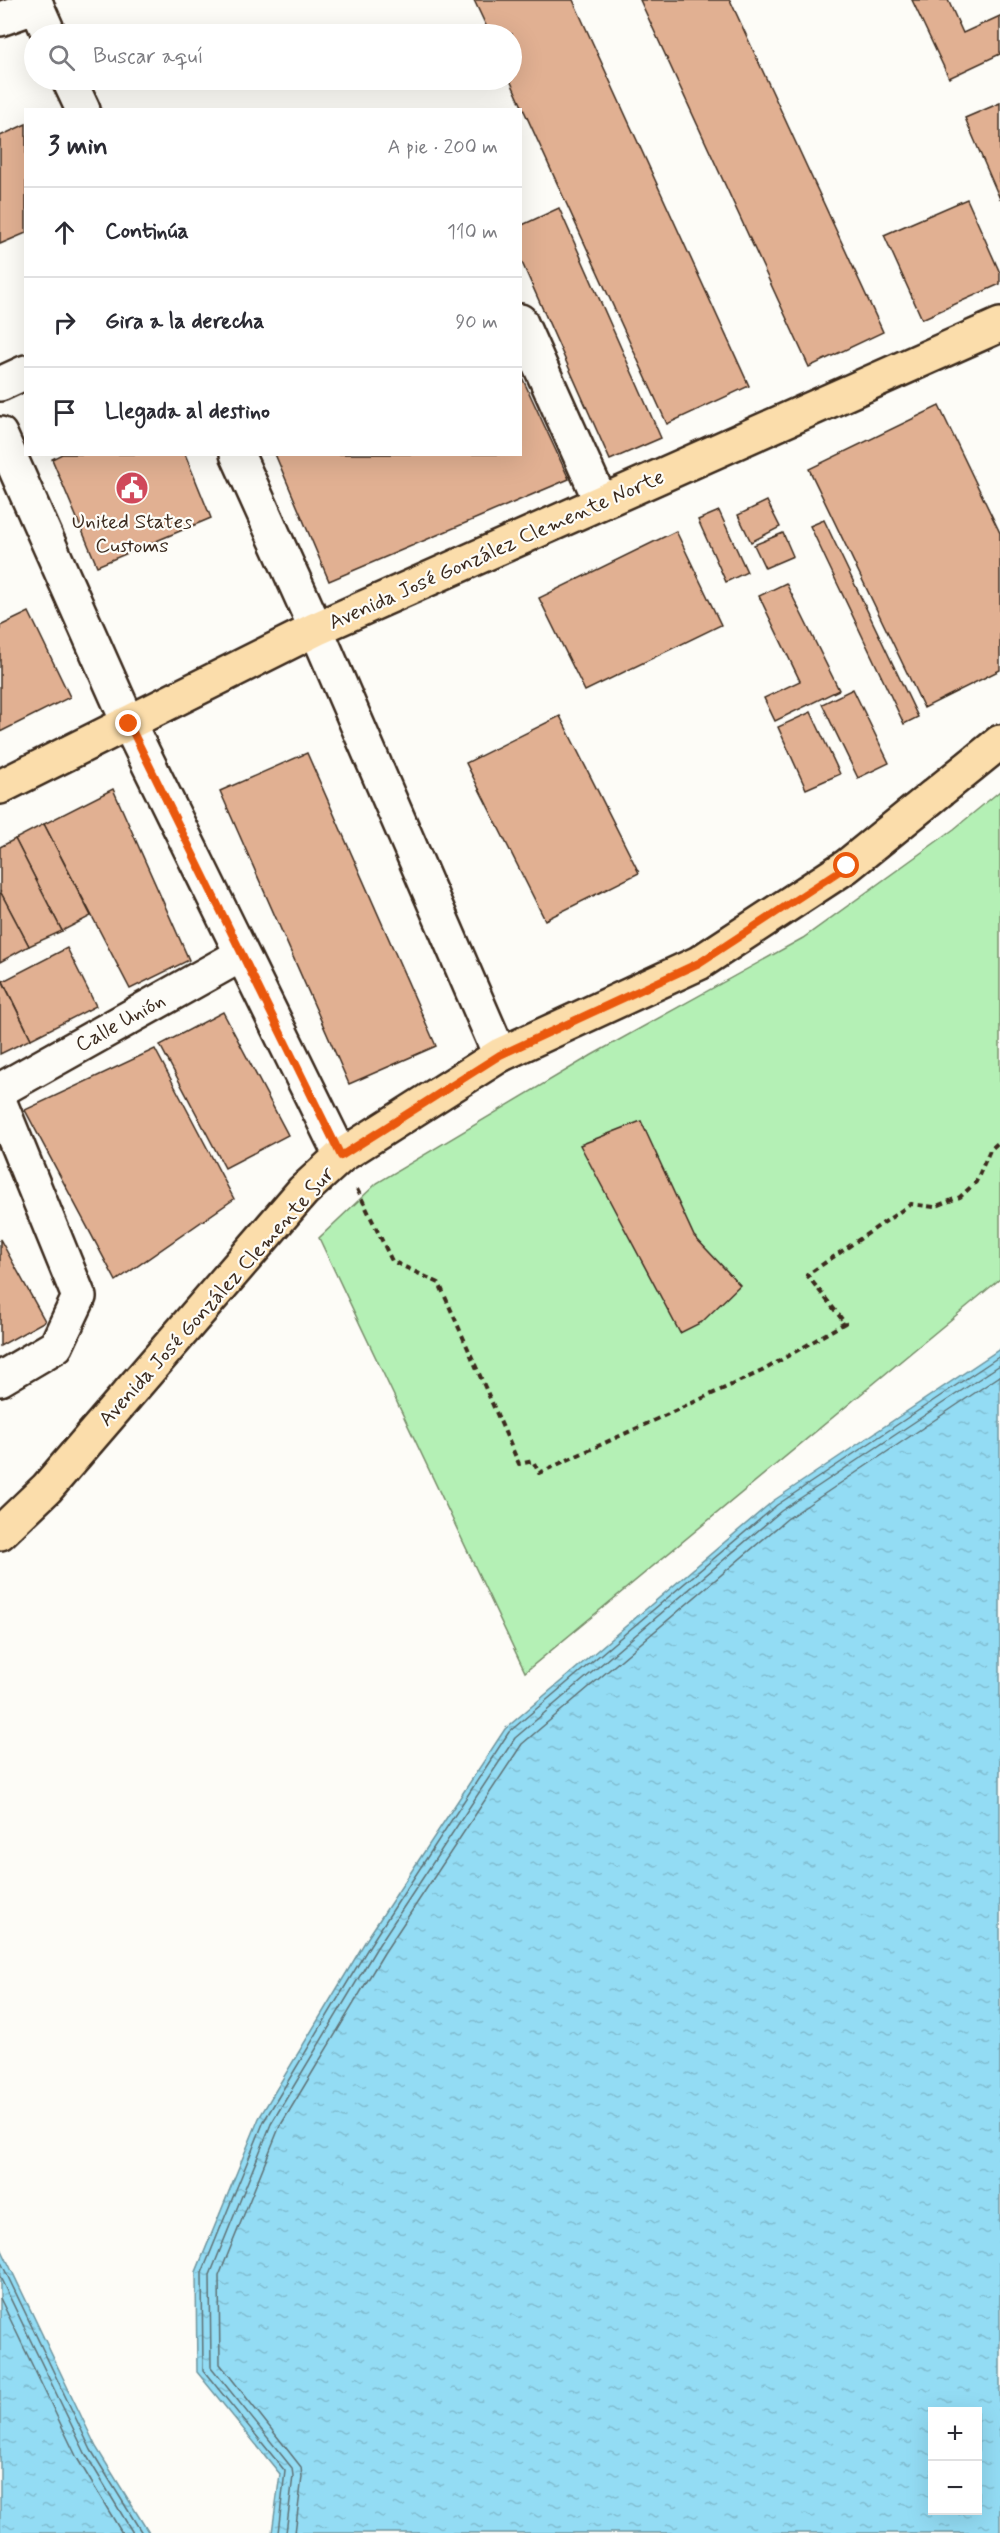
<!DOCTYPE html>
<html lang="es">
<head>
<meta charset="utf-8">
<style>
	:root { --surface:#fff; --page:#f2f2f3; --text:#2b2b33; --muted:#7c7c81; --line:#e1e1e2 }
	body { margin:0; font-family:Mynerve,sans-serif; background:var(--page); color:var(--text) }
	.controls { position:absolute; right:18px; bottom:18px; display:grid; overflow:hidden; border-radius:0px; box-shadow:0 6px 24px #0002 }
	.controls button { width:54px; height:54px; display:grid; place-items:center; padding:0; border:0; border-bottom:2px solid var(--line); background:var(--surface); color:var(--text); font:30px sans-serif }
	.stop { position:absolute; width:18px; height:18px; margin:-14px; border:4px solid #ea580c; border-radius:50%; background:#fff }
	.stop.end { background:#ea580c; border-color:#fff; box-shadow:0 2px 6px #0008 }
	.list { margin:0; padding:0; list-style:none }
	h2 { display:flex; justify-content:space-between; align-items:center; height:78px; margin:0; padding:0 24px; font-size:26px }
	h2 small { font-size:20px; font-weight:400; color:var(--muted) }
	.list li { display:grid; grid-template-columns:39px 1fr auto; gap:18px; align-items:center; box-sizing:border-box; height:90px; padding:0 24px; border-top:2px solid var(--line) }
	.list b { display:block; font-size:22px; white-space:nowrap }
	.list em { font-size:20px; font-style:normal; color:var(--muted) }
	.icon { flex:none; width:33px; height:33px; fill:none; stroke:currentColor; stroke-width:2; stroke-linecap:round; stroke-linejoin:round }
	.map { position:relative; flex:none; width:1000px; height:2533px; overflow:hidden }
	.search { position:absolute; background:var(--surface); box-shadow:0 6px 24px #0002; left:24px; top:24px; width:498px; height:66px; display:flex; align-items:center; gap:15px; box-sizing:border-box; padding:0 21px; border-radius:33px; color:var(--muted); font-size:22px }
	.panel { position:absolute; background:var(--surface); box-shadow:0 6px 24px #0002; left:24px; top:108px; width:498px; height:348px; border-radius:0px }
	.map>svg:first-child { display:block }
</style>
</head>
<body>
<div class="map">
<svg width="1000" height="2533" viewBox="0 0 1000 2533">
	<defs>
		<pattern id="water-ripples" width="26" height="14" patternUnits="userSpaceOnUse" patternTransform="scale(1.5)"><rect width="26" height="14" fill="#93dcf4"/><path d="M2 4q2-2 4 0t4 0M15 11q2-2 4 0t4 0" fill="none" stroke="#80bdd1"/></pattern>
	</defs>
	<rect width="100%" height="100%" fill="#fdfcf7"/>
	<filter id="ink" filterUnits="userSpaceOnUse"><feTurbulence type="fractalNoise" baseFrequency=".0167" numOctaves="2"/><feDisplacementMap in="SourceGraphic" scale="12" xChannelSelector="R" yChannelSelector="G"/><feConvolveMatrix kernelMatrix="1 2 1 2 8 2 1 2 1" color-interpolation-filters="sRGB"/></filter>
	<g filter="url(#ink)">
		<!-- park -->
		<path fill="#b4f0b5" stroke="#788d6a" stroke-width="1.5" d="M1000 791V1279L525 1672 319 1238 377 1183 592 1055 803 938 954 829Z"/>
		<!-- water -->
		<g fill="url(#water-ripples)" stroke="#70959e" stroke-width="1.5" fill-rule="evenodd">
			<path d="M1000 1349V2533H272L280 2474 197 2372 196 2272 259 2118 365 1942 505 1729 773 1501ZM932 2412H978V2510H932Z"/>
			<path d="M0 2246 96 2447 149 2533H0Z"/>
		</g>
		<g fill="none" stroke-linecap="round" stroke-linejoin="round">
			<!-- shore -->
			<g stroke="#5e7174" stroke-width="1.5">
				<path d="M0 2260 91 2450 142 2533"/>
				<path d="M0 2277 85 2453 133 2533"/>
				<path d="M0 2298 77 2458 122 2533"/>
				<path d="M278 2533 285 2471 203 2370 202 2273 264 2121 370 1945 509 1732 777 1505 1000 1356"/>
				<path d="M286 2533 293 2476 292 2468 211 2367 210 2275 271 2124 376 1949 515 1738 781 1511 1000 1365"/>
				<path d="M295 2533 302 2477 301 2467 220 2364 219 2276 279 2128 384 1953 522 1744 787 1519 1000 1376"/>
			</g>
		</g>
		<!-- building -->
		<g fill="#e1b092" stroke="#3b2a1e" stroke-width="1.5">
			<path d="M474 0H573L749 386 667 424 510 80 512 34H490Z"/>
			<path d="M640 0H730L883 332 809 367Z"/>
			<path d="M912 0H948L963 33 1000 16V54L949 78Z"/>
			<path d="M1000 103V199L965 118Z"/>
			<path d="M26 124V233L0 244V136Z"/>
			<path d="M967 199 1000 273V284L922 319 884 235Z"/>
			<path d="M559 208 661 438 610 460 520 258V226Z"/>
			<path d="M520 373 569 479 329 581 275 454H520Z"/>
			<path d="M939 406 1000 533V670L924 708 809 469Z"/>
			<path d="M62 454H185L211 518 97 566 52 459Z"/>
			<path d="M767 501 780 527 751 542 738 515Z"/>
			<path d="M719 511 747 572 726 582 698 520Z"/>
			<path d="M824 520 918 717 904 724 810 526Z"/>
			<path d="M676 531 721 625 585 691 539 598Z"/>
			<path d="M783 533 793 556 765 568 754 545Z"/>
			<path d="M786 583 839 690 775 721 764 698 800 681 759 596Z"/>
			<path d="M29 612 70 697 0 732V626Z"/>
			<path d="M853 689 889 763 858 778 822 704Z"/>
			<path d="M811 712 840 774 806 789 778 727Z"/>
			<path d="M560 716 639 873 545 920 466 763Z"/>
			<path d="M307 753 436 1046 349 1084 220 791Z"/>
			<path d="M113 789 189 960 130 989 44 824Z"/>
			<path d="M44 824 91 916 62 931 15 839Z"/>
			<path d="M15 839 62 931 29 946 0 891V847Z"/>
			<path d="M0 891 29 946 0 962Z"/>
			<path d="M67 948 96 1006 31 1039 3 981Z"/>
			<path d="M0 976 31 1039 0 1054Z"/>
			<path d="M223 1012 288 1135 225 1168 160 1045Z"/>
			<path d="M155 1049 234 1199 116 1281 25 1110Z"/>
			<path d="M641 1121 694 1236 740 1285 702 1322 680 1333 580 1145Z"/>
			<path d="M0 1239 45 1321 0 1346Z"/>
		</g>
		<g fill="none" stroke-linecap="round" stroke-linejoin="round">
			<!-- minor casing -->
			<g stroke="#3b2a1e" stroke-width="38">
				<g id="minor">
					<path d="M34 0 49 34"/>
					<path d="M0 19 37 6"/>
					<path d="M69 80 83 110"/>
					<path d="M520 321 601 502"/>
					<path d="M0 384 26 372"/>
					<path d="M0 434 129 724 341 1156"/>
					<path d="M237 454 316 629 500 1055"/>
					<path d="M0 1090 241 955"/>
					<path d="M0 1103 79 1297 56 1346 0 1379"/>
				</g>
			</g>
			<!-- major casing -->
			<g stroke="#3b2a1e" stroke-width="38">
				<g id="major">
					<path d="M0 787 316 629 1000 325"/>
					<path d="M0 1533 47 1488 303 1191 341 1156 500 1055 699 963 847 866 1000 742"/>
				</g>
			</g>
			<!-- path -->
			<path stroke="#3b2a1e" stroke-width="4" stroke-dasharray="6 4.5" stroke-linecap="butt" d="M357 1189 392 1261 439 1283 519 1464 533 1461 539 1473 762 1371 845 1323 807 1275 911 1204 934 1207 960 1197 976 1182 990 1150 1000 1141"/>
			<!-- minor -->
			<use href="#minor" stroke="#fdfcf7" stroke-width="33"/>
			<!-- major -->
			<use href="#major" stroke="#fbddab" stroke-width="33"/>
		</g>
	</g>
	<g fill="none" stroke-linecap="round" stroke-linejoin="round" filter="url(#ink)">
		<!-- route -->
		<path stroke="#ea580c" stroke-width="8" d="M129 724 341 1156 500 1055 699 963 847 866"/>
	</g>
	<!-- icons -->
	<defs>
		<g id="civic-disc" transform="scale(1.725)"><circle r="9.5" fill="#d1495b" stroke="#fdfcf7"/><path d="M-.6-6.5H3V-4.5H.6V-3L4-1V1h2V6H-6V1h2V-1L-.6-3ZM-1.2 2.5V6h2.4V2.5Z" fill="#fff"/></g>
	</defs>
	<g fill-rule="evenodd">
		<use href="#civic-disc" x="132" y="488"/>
	</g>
	<g text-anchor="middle" stroke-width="4.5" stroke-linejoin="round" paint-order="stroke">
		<!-- poi labels -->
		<g font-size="21" fill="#3b2a1e" stroke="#fdfcf7">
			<text x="132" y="528">United States<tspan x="132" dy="24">Customs</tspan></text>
		</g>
		<!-- street labels -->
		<g font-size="21" fill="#3b2a1e" stroke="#fdfcf7">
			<text transform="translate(496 549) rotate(-24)" y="7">Avenida José González Clemente Norte</text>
			<text transform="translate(120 1022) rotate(-29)" y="7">Calle Unión</text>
			<text transform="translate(216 1296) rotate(-48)" y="7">Avenida José González Clemente Sur</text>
		</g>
	</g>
</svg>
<div class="controls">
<button>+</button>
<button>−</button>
</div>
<div class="stop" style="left:847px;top:866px"></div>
<div class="stop end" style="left:129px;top:724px"></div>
<div class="search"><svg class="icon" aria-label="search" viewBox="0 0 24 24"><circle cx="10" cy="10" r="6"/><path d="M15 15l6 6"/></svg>Buscar aquí</div>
<section class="panel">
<h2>3 min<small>A pie · 200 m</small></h2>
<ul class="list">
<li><svg class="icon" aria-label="ahead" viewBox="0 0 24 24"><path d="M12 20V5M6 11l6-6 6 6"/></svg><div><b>Continúa</b></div><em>110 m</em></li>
<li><svg class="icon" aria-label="right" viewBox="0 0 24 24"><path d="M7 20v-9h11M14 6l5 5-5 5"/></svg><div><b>Gira a la derecha</b></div><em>90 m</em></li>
<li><svg class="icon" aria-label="arrive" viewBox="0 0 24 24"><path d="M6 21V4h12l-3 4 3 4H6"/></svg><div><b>Llegada al destino</b></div></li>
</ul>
</section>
</div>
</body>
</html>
